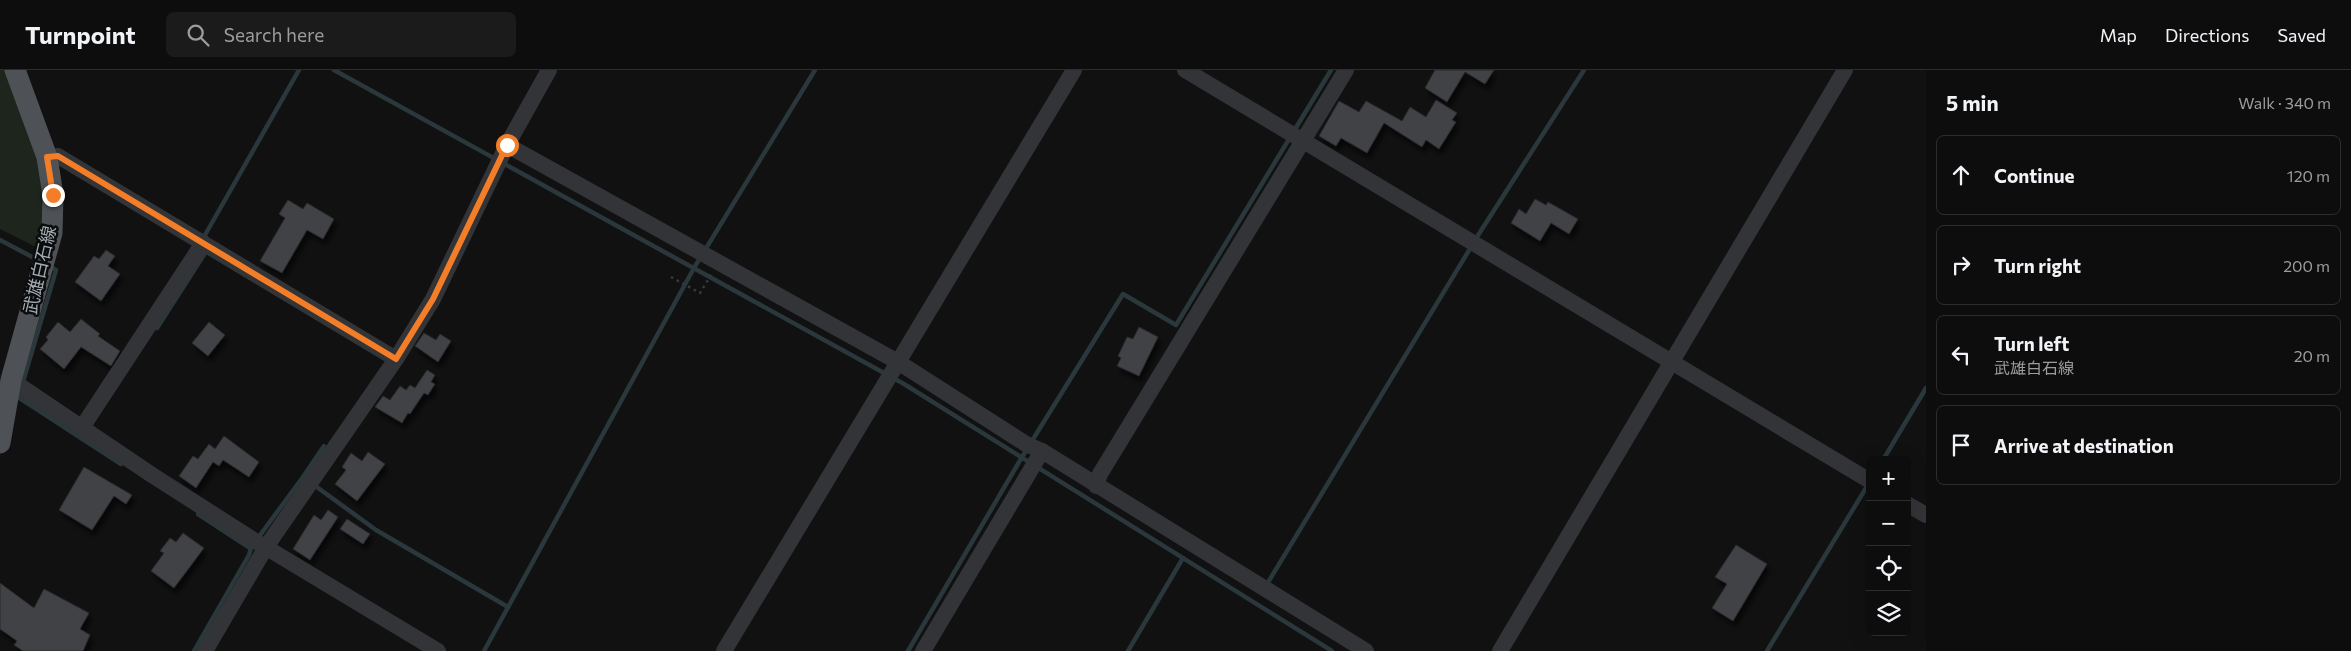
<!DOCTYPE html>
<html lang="en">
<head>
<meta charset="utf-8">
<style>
	:root { --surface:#0d0d0e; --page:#1b1b1c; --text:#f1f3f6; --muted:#9a9c9e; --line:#2d2d2e }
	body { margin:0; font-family:Commissioner,"Noto Sans JP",sans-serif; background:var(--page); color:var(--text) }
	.controls { position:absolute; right:15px; bottom:15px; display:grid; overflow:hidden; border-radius:8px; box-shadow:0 5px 20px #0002 }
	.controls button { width:45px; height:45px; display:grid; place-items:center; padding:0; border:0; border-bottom:1px solid var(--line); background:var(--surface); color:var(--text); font:25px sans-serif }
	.stop { position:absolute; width:15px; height:15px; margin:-11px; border:4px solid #f47e27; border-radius:50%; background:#fff }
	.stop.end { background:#f47e27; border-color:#fff; box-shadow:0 1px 5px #0008 }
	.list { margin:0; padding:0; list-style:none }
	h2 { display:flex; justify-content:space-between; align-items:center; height:65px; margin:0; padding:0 20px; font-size:21px }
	h2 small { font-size:16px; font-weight:400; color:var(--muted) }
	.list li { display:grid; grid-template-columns:32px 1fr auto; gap:15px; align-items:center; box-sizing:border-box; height:80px; margin:0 10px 10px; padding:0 10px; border:1px solid var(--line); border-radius:8px }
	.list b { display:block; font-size:19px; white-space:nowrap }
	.list p { margin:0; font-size:16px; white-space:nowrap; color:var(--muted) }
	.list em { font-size:16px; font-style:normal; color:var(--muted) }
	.icon { flex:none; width:28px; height:28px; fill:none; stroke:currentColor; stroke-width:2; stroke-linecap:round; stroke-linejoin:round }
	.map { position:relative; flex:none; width:1926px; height:581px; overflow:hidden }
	header { display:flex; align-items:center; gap:30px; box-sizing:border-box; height:70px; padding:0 25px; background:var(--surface); border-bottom:1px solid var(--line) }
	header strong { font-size:24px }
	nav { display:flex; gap:28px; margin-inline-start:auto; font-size:18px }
	.search { width:350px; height:45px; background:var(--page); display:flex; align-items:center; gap:12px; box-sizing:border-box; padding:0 18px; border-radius:8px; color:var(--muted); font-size:19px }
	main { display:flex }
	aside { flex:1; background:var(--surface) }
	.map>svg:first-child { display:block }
</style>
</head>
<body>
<header>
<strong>Turnpoint</strong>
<div class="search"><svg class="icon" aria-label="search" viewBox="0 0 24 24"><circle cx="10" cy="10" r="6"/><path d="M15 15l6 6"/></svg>Search here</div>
<nav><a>Map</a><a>Directions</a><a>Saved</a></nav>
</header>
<main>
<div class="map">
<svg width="1926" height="581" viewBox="0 0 1926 581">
	<defs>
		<filter id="shadow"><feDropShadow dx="3" dy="5.5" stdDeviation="2.5" flood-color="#0009"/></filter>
	</defs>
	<rect width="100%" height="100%" fill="#111112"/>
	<!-- green -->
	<path fill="#1d251d" d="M0 0H5L41 95 45 142 38 178 0 159Z"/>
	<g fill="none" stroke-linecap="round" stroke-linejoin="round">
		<!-- stream -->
		<g stroke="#2a373b" stroke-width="4.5">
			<path d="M334 0 904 314 1332 581"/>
			<path d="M0 170 38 190"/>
			<path d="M206 170 205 165 299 0"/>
			<path d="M1475 170 1584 0"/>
			<path d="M157 258 207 180"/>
			<path d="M22 315 56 200 49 196"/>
			<path d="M20 322 18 327 121 394"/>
			<path d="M1883 390 1926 318"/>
			<path d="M303 407 324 376"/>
			<path d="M198 444 250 478"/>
			<path d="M258 468 303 407 376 460 508 537"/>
			<path d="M1267 514 1471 177"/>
			<path d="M194 581 249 485 252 475"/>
			<path d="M484 581 694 198 815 0"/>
			<path d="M908 581 1022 387 1123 224 1176 255 1331 0"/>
			<path d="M1128 581 1183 488"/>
			<path d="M1767 581 1869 413"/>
		</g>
	</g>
	<!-- building -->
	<g fill="#404245" stroke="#2b2b2e" filter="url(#shadow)">
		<path d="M1435 0H1494L1485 14 1465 2 1447 32 1425 18Z"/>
		<path d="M1436 30 1457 43 1452 50 1456 52 1439 79 1426 70 1422 77 1384 53 1367 83 1341 68 1336 76 1319 66 1339 31 1359 42 1366 31 1402 51 1410 37 1426 47Z"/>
		<path d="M1535 129 1546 135 1548 132 1578 149 1569 164 1551 153 1540 171 1511 153 1519 139 1526 144Z"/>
		<path d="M288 130 303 139 307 133 334 149 323 169 307 160 282 203 260 191 285 148 279 144Z"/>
		<path d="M106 180 115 186 108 196 120 204 101 231 75 212 94 186 99 189Z"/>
		<path d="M81 249 100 264 98 266 120 281 111 296 81 277 64 299 40 279 48 270 46 267 58 252 70 262Z"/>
		<path d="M209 252 225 265 208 286 192 273Z"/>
		<path d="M1139 257 1158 267 1139 306 1117 296 1121 288 1118 286 1127 267 1133 269Z"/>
		<path d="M424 263 436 270 440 264 451 271 438 292 415 276Z"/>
		<path d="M427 300 435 305 431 312 435 314 428 325 424 323 410 344 408 343 402 353 375 337 383 326 390 330 400 316 406 320 410 315 415 318Z"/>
		<path d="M224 366 259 392 249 407 223 390 219 396 213 392 196 418 179 406 193 386 198 389 209 374 215 379Z"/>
		<path d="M368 382 385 394 357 431 335 414 346 400 342 397 351 383 362 391Z"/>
		<path d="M84 397 132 425 126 434 114 426 92 460 59 440Z"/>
		<path d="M328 440 338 447 310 490 293 479 314 445 321 450Z"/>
		<path d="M347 449 370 464 363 474 340 459Z"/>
		<path d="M183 463 204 478 174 518 151 501 164 483 160 481 170 468 176 472Z"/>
		<path d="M1736 475 1767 494 1733 551 1712 538 1727 514 1715 507Z"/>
		<path d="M0 513 34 538 44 519 89 543 80 559 90 565 83 581H23L14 575 17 571 0 559Z"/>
	</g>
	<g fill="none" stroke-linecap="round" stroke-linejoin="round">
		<!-- path -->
		<path stroke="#383b3e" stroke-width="2.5" stroke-dasharray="2.5 4" stroke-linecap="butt" d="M671 207 700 223 711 205"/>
		<!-- minor -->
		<g stroke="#323437" stroke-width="16">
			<path d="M1185 0 1870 411"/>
			<path d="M507 75 898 292 1026 374 1042 381 1366 581"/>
			<path d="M47 87 58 86 396 289"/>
			<path d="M11 310 152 405 252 469 438 581"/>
			<path d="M83 356 203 173"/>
			<path d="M1096 416 1100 404 1346 0"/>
			<path d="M1907 434 1926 445"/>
			<path d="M205 581 266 477 396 289 433 229 507 75 549 0"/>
			<path d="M724 581 1074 0"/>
			<path d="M923 581 1042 381"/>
			<path d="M1500 581 1845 0"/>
		</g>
		<!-- major -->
		<path stroke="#4e5156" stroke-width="21" d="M0 373 11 310 52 163 53 125 47 87 15 0"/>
	</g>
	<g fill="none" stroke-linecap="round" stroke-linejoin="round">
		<!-- route -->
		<path stroke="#f47e27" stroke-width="6" d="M53 125 47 87 58 86 396 289 433 229 507 75"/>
	</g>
	<g text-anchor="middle" stroke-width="5" stroke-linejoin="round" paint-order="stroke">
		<!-- street labels -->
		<g font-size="18" fill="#a2abb3" stroke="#0c0c0d">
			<text transform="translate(40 200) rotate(-77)" y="6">武雄白石線</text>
		</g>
	</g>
</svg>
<div class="controls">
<button>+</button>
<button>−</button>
<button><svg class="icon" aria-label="locate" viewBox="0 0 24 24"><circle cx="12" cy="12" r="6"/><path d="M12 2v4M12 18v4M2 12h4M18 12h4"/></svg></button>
<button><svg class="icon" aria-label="layers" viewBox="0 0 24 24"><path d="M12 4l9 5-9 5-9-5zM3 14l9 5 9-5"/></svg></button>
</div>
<div class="stop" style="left:507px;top:75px"></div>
<div class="stop end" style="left:53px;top:125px"></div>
</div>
<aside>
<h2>5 min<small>Walk · 340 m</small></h2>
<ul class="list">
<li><svg class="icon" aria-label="ahead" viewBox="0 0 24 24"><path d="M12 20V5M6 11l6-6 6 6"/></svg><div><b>Continue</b></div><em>120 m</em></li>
<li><svg class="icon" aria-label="right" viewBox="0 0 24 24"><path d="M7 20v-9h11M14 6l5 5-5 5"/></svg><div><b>Turn right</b></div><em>200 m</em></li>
<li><svg class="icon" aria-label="left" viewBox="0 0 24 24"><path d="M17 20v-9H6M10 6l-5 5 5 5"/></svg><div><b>Turn left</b><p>武雄白石線</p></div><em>20 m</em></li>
<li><svg class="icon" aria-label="arrive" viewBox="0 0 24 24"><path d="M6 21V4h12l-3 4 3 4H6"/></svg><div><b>Arrive at destination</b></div></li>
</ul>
</aside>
</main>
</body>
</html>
